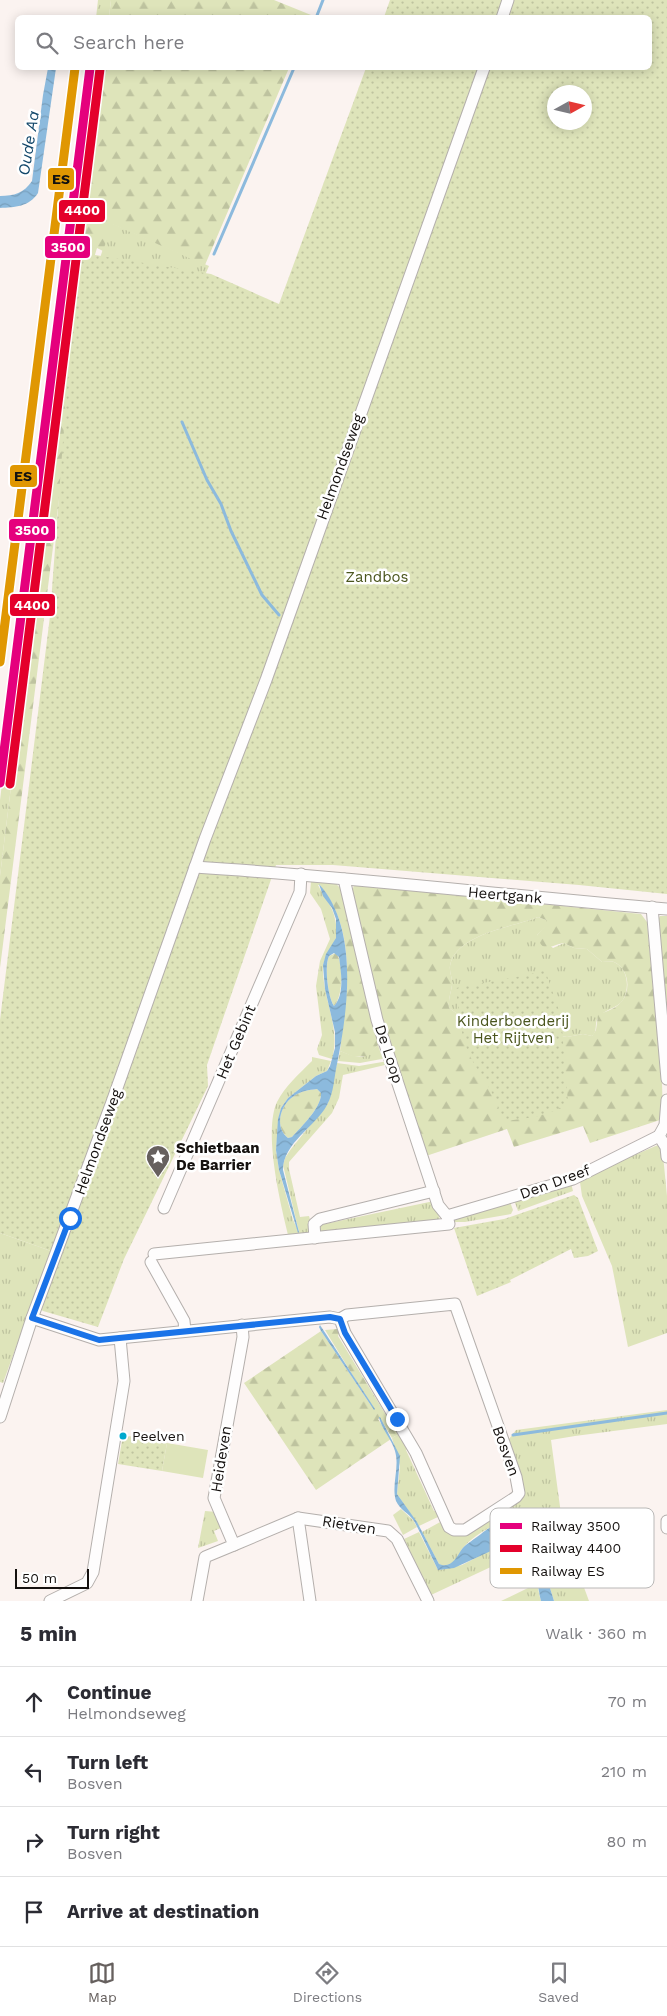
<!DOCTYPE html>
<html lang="en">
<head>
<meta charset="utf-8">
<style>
	:root { --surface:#fff; --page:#f2f2f3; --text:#2b2b33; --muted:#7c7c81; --line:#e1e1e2; --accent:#66605e }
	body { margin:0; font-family:"Work Sans",sans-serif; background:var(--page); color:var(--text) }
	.compass { position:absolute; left:547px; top:85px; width:45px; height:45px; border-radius:50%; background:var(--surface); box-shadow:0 2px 12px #0003; rotate:82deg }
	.scale { position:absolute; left:15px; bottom:12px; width:74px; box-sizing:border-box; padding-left:5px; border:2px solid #15110f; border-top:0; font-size:14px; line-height:18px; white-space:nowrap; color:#15110f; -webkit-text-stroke:4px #fff; paint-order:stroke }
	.stop { position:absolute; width:15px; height:15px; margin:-11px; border:4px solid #1a73e8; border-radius:50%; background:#fff }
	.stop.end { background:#1a73e8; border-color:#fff; box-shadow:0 1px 5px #0008 }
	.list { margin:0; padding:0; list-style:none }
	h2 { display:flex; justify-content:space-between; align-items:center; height:65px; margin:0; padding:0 20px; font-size:21px }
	h2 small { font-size:16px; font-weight:400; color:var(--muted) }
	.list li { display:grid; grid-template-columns:32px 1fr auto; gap:15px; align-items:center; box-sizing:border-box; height:70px; padding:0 20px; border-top:1px solid var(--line) }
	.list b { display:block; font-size:19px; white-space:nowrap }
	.list p { margin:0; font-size:16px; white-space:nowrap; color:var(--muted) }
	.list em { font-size:16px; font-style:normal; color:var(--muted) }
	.icon { flex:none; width:28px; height:28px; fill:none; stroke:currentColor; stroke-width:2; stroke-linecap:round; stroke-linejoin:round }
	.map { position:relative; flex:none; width:667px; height:1601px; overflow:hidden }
	.search { position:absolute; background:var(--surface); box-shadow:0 2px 12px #0003; left:15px; right:15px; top:15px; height:55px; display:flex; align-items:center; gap:12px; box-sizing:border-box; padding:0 18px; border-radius:8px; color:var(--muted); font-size:19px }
	.sheet { height:345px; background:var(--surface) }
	nav { display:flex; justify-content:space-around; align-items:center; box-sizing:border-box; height:70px; border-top:1px solid var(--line); background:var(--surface); font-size:14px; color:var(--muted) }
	nav a { display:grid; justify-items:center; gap:2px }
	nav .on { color:var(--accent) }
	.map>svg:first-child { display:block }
</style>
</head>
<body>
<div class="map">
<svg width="667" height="1601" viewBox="0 0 667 1601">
	<defs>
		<pattern id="grass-tufts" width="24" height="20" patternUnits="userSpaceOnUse" patternTransform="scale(1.25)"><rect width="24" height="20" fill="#dee4ba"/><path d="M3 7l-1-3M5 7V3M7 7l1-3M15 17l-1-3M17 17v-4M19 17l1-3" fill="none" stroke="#bec39f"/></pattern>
		<pattern id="forest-firs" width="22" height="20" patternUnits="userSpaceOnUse" patternTransform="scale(1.25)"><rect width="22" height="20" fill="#dee4ba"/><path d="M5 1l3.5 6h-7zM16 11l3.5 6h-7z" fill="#bec39f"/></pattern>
		<pattern id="park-dots" width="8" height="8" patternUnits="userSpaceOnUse" patternTransform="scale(1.25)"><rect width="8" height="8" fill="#dee4ba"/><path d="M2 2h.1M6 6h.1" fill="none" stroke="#bec39f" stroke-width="1.8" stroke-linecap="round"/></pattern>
		<pattern id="water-waves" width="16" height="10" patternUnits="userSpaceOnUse" patternTransform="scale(1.25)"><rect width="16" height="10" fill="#8cbadd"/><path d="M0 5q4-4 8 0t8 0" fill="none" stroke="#789fbc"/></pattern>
	</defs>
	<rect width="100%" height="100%" fill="#fbf3f0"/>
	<!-- grass -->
	<g fill="url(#grass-tufts)">
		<path d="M98 0H111L109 17 96 18Z"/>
		<path d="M90 68H102L78 243 0 876V800Z"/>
		<path d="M111 223 209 266 155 390 97 268Z"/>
		<path d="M311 881 336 883 338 886 318 885C323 896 333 906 335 919 336 924 338 932 336 938 334 948 323 955 323 969 323 1000 341 1028 332 1059L319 1055 317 1049 322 1035 316 986 320 961 330 939 321 909 310 893Z"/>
		<path d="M538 917 546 920 547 926 537 935 553 948 564 943 574 948 587 949 602 962C605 962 611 961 614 962 628 968 630 988 623 1000 617 1009 604 1009 598 1018 594 1024 598 1031 592 1036L583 1034 567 1037 463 1018 449 1008C448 999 451 993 452 985 453 979 449 972 450 966 455 934 514 927 538 917Z"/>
		<path d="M378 1045 381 1054 385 1053 387 1058 360 1063 338 1061 340 1051C361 1059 362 1061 378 1045Z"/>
		<path d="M312 1057 331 1061 327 1071 316 1076 288 1098 281 1108 279 1116 276 1150 279 1170 293 1220 299 1232 283 1165 285 1158 291 1149 328 1103 337 1063 359 1066 388 1061 389 1064 343 1075 339 1098 332 1113 289 1162V1169L300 1217 309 1216 311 1223V1233L289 1238C281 1206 263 1132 277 1102 285 1086 299 1074 312 1061Z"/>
		<path d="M658 1145H662L667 1196V1333L628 1347 612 1266 582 1196 580 1182 583 1177Z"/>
		<path d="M571 1183 573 1191 518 1211 514 1200Z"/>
		<path d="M434 1201 440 1220 317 1234 315 1226Z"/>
		<path d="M510 1202 513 1210 511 1214 465 1222H454V1219Z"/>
		<path d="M0 1233 51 1251 3 1383 0 1382Z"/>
		<path d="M667 1410V1424L575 1436 551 1440 561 1514 575 1563 589 1601H554L540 1556 524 1524C507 1513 473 1535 462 1549 459 1555 456 1562 450 1565 446 1566 442 1566 439 1564L422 1532 442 1521 448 1531 455 1536 465 1534 520 1499 524 1488 509 1439 516 1430Z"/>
		<path d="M401 1433 409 1448 406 1450 434 1511H437L440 1516 419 1526 397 1494 400 1466 392 1438Z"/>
		<path d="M401 1509 413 1520 417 1527 403 1535 393 1515Z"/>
		<path d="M205 1511 217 1512 223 1527 214 1531 218 1541 198 1548Z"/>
		<path d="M419 1532 438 1570 462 1565 493 1549 507 1546 509 1544H519C537 1558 535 1580 541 1601H501L528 1588 512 1557 431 1595 404 1539Z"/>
	</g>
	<!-- forest -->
	<g fill="url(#forest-firs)" fill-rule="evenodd">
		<path d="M111 0H274L311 15 310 18 109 17Z"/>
		<path d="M102 68H289L205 265 112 224 103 251 97 248 86 285 0 968V876L78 243Z"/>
		<path d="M319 884 338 886 341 888 360 975H363L377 1038 378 1045 368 1056 354 1057 340 1051C346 994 359 932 319 884Z"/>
		<path d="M354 885 641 914 647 922 662 1083 663 1119 590 1143 583 1126 514 1147 507 1129 426 1156 383 1021 351 895ZM538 917 546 920V926L537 935C542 955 551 945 564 943L574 948 587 949 602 962C606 962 611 961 614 962 629 969 631 990 622 1001 616 1009 606 1011 598 1015L596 1030 592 1036 583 1034 567 1037 463 1018 449 1008C448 999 451 993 452 985 453 979 449 972 450 966 455 934 514 927 538 917Z"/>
		<path d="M660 916H667V1025L659 918Z"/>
		<path d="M336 953C344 963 343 997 334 1006 328 998 324 966 329 956Z"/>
		<path d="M317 1089 321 1093C322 1107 301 1127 292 1137L288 1138C274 1127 280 1105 294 1096 301 1091 309 1090 317 1089Z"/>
		<path d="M337 1329 339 1333 338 1336 395 1430H400L401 1433 392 1438 380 1418 378 1419 391 1439 316 1490 244 1383 321 1331 374 1410 325 1330Z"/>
	</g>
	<!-- park -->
	<g fill="url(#park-dots)" fill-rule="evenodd">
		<path d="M390 0H667V894L579 885 333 865H276L207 1065 208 1086 124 1259 98 1327 43 1311 31 1302 51 1251 0 1233V1020L50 616 77 252 211 274 279 304 366 68H650V18L384 17ZM554 92H584V122H554Z"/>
		<path d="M545 970 561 1016 568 1103 554 1111 535 1117 506 1121C499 1116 498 1104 494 1097 488 1084 479 1073 472 1060 460 1038 459 1012 456 988L527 975Z"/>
		<path d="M574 1195 578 1198 598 1251 588 1256 574 1258 571 1249 510 1280 511 1282 477 1296 454 1228 504 1219Z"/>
		<path d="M123 1435 167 1443 162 1471 118 1464Z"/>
	</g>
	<!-- pitch -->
	<path fill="#dee4ba" d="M167 1443 208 1450 203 1478 162 1471Z"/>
	<!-- water -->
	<g fill="url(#water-waves)" fill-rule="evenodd">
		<path d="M48 68H56L38 193C29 207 15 207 0 208V196C14 196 24 193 32 181L43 95Z"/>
		<path d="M319 884C359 928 348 1010 337 1064 334 1077 334 1093 327 1105 316 1126 283 1143 283 1170L299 1232 298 1233 279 1170 276 1150 278 1119 281 1108 288 1098 316 1076 327 1071 330 1066 335 1048V1032L325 989 323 965 326 954 336 938V919L332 908 323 896ZM334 953 339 957C341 971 345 995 334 1006 328 998 324 966 329 956ZM317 1089 321 1093C322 1107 301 1127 292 1137L288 1138C274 1127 280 1105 294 1096 301 1091 309 1090 317 1089Z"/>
		<path d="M320 1325 375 1409 374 1410 321 1331 319 1327Z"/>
		<path d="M379 1417H380L400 1456 397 1494 417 1522 439 1564C451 1569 456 1558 462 1549 467 1543 475 1539 481 1534 504 1515 508 1526 531 1518L524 1524V1527L540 1556 554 1601H541C536 1580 537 1558 519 1544H509L507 1546 493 1550 454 1568 438 1570C430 1554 423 1537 414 1521 409 1513 400 1510 396 1501 391 1485 400 1468 395 1451 392 1440 381 1428 379 1417Z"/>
	</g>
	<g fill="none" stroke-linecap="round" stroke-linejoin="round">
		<!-- stream -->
		<g stroke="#8cbadd" stroke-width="3">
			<path d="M316 18 323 0"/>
			<path d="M214 254 294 68"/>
			<path d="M182 422 207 480 221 504 231 531 262 595 279 615"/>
			<path d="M513 1435 667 1413"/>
		</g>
		<!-- street casing -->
		<g stroke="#b4afac" stroke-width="13">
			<g id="street">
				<path d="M502 18 508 0"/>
				<path d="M195 867C353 877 510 896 667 909"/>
				<path d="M652 907 667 1079"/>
				<path d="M667 1100 665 1125 659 1136 666 1147 667 1157"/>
				<path d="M164 1208 300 892 301 874"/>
				<path d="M447 1216 573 1179 659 1136"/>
				<path d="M315 1238 314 1224 320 1219 434 1191"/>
				<path d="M154 1254 449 1224 447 1216 438 1205 377 1020 344 879"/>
				<path d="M151 1262 184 1321 185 1331"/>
				<path d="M32 1318 99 1340 330 1317 340 1319 347 1315 455 1304 516 1477 519 1493 516 1497 465 1530H454L449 1527 416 1453 345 1333 340 1319"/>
				<path d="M0 1417 32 1318 112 1102 205 839 266 680 484 68"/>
				<path d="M298 1518 310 1601"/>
				<path d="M667 1521V1528"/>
				<path d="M234 1545 298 1518 388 1531 397 1539 428 1601"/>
				<path d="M50 1601 87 1583 93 1572 124 1381 120 1338"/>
				<path d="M197 1601 205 1557 234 1545 214 1498 243 1337 242 1325"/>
			</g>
		</g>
		<!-- street -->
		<use href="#street" stroke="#fefdfd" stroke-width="11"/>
		<!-- rail-1 casing -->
		<g stroke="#fff" stroke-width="12">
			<path id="rail-1" d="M0 783 90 68"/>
		</g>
		<!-- rail-2 casing -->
		<g stroke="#fff" stroke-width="12">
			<path id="rail-2" d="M10 784 100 69"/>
		</g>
		<!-- rail-3 casing -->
		<g stroke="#fff" stroke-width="12">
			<path id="rail-3" d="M0 662 75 68"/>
		</g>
		<!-- rail-1 -->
		<use href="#rail-1" stroke="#e5007d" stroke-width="9"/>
		<!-- rail-2 -->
		<use href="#rail-2" stroke="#e4002b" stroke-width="9"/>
		<!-- rail-3 -->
		<use href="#rail-3" stroke="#e09702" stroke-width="9"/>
	</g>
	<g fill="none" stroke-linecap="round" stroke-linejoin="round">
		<!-- route -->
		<path stroke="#1a73e8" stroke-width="6" d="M70 1218 32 1318 99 1340 330 1317 340 1319 345 1333 397 1419"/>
	</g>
	<!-- icons -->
	<defs>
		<g id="sight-pin" transform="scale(1.25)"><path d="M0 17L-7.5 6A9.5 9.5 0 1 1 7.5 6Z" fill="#66605e" stroke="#fff"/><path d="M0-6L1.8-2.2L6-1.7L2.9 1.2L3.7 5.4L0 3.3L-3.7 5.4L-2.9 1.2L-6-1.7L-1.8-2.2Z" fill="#fff"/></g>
	</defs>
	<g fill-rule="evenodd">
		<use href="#sight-pin" x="158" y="1157"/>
	</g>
	<!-- markers -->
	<circle fill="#00a9ce" stroke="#fff" stroke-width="2" cx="123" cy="1436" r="4.5"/>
	<g text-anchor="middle" stroke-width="5" stroke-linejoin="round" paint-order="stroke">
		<!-- bus labels -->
		<g font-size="14" fill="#15110f" stroke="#fff" text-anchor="start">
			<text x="132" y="1441">Peelven</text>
		</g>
		<!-- street labels -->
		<g font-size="15" fill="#15110f" stroke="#fff">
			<text transform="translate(340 467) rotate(-70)" y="5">Helmondseweg</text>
			<text transform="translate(505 895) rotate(5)" y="5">Heertgank</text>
			<text transform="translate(236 1042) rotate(-67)" y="5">Het Gebint</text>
			<text transform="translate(389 1054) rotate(72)" y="5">De Loop</text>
			<text transform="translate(98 1142) rotate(-70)" y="5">Helmondseweg</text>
			<text transform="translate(555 1182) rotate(-20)" y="5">Den Dreef</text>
			<text transform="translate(506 1451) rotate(70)" y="5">Bosven</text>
			<text transform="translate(221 1459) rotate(-81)" y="5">Heideven</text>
			<text transform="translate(349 1525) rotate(9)" y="5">Rietven</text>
		</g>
		<!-- park labels -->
		<g font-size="15" fill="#4a551d" stroke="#fff">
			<text x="377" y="582">Zandbos</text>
			<text x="513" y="1026">Kinderboerderij<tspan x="513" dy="17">Het Rijtven</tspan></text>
		</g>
		<!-- poi labels -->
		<g font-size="15" font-weight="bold" fill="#15110f" stroke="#fff" text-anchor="start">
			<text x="176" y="1153">Schietbaan<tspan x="176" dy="17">De Barrier</tspan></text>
		</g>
		<!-- water labels -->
		<g font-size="16" font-style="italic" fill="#12476a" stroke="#fff">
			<text transform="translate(28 143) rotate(-81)" y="6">Oude Aa</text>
		</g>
	</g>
	<!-- legend -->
	<rect x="490" y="1508" width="164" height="80" rx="8" fill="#fff" stroke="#b9b8b7" stroke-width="1"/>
	<rect x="500" y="1523" width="22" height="6" fill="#e5007d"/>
	<rect x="500" y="1545" width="22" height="7" fill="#e4002b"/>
	<rect x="500" y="1568" width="22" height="6" fill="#e09702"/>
	<g font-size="14" fill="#15110f">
		<text x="531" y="1531">Railway 3500</text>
		<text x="531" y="1553">Railway 4400</text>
		<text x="531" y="1576">Railway ES</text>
	</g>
	<g stroke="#fff" stroke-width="2">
		<rect x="47" y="167" width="28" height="24" rx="5" fill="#e09702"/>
		<rect x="58" y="199" width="48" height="24" rx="5" fill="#e4002b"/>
		<rect x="44" y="235" width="47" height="24" rx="5" fill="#e5007d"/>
		<rect x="9" y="464" width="29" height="24" rx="5" fill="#e09702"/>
		<rect x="8" y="518" width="48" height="24" rx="5" fill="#e5007d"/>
		<rect x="9" y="593" width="47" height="24" rx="5" fill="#e4002b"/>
	</g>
	<g font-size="14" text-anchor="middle" font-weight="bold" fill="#fff">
		<text x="82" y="215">4400</text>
		<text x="68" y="252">3500</text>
		<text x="32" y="535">3500</text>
		<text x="32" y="610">4400</text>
	</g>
	<g font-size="14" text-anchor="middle" font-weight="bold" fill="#111">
		<text x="61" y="184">ES</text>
		<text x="23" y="481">ES</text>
	</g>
</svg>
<svg class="compass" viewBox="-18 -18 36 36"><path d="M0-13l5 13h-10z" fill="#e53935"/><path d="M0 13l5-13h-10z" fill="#7c7c81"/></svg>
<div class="scale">50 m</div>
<div class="stop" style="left:70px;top:1218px"></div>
<div class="stop end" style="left:397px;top:1419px"></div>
<div class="search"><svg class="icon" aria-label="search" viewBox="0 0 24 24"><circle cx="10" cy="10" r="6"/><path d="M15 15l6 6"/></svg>Search here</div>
</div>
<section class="sheet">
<h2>5 min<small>Walk · 360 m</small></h2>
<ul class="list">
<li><svg class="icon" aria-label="ahead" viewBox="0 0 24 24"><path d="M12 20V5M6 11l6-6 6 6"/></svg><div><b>Continue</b><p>Helmondseweg</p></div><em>70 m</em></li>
<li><svg class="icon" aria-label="left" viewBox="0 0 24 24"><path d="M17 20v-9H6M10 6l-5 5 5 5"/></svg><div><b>Turn left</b><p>Bosven</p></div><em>210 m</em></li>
<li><svg class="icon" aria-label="right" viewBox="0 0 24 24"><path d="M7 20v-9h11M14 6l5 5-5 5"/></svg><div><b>Turn right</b><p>Bosven</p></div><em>80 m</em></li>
<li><svg class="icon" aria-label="arrive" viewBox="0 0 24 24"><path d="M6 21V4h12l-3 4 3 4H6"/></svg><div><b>Arrive at destination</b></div></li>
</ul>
</section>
<nav>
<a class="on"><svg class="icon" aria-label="map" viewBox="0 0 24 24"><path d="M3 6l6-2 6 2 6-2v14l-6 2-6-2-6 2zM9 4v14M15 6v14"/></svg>Map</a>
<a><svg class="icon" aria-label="directions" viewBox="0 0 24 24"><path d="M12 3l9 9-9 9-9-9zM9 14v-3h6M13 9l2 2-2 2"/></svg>Directions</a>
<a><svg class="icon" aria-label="saved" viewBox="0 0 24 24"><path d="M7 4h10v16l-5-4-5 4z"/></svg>Saved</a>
</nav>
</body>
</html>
